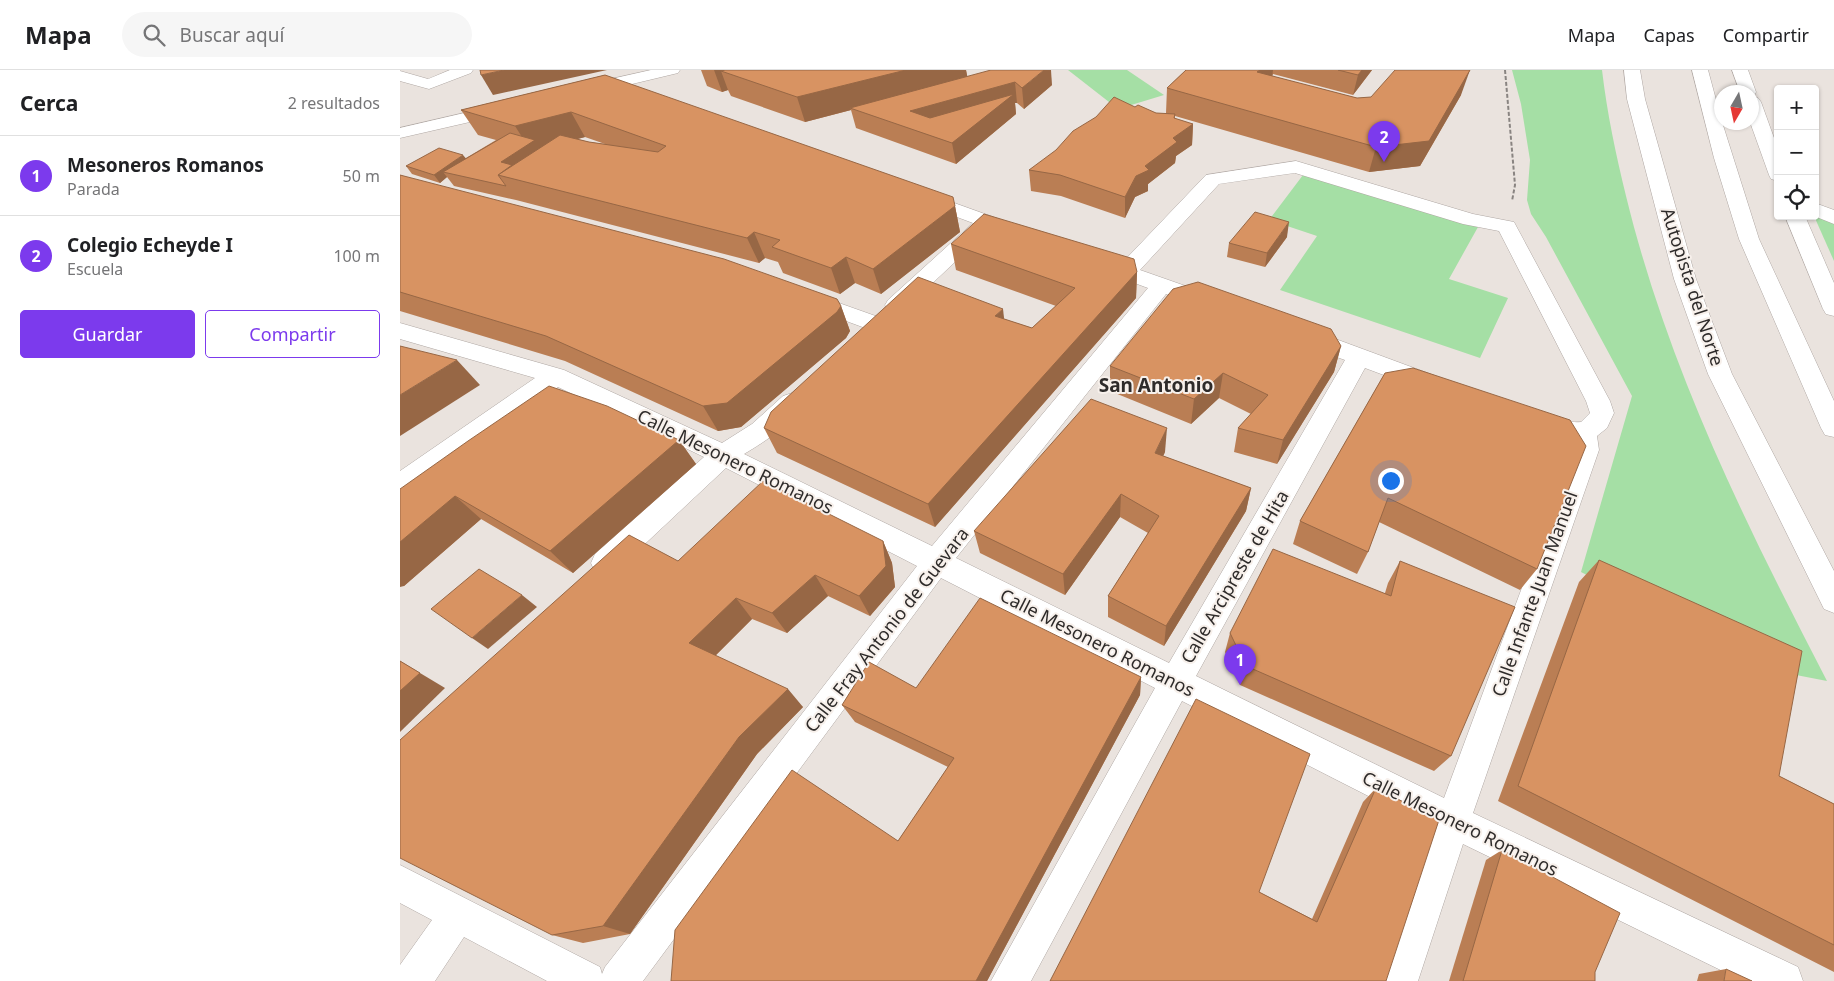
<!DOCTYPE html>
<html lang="es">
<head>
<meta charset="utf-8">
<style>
	:root { --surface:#fff; --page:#f6f6f6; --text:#202124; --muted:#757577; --line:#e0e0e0; --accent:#7c3aed }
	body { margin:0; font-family:"Noto Sans",sans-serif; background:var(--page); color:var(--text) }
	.controls { position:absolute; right:15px; top:15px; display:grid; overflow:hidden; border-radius:5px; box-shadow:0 1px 4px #0004 }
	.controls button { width:45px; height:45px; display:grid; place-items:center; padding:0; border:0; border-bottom:1px solid var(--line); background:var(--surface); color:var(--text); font:25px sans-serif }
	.compass { position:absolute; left:1314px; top:15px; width:45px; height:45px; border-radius:50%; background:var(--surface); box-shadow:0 1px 4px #0004; rotate:189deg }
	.you { position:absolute; left:990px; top:410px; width:18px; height:18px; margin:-12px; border:4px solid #fff; border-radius:50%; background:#1a73e8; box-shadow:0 0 0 8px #1a73e833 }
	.badge { display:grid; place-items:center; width:32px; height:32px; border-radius:50%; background:var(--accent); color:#fff; font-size:16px; font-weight:700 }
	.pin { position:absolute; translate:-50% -41px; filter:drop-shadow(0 1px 2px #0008) }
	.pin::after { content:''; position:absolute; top:26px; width:18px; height:15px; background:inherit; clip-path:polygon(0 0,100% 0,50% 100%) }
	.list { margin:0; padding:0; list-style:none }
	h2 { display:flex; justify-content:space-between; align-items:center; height:65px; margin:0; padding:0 20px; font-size:21px }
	h2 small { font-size:16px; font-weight:400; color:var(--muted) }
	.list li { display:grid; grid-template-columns:32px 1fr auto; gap:15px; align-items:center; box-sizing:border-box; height:80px; padding:0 20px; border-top:1px solid var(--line) }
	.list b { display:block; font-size:19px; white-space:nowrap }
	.list p { margin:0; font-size:16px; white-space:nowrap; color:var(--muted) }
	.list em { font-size:16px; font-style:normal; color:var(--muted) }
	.actions { display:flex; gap:10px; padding:15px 20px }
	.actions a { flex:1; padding:11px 0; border:1px solid var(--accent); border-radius:5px; text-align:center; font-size:18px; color:var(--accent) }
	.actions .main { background:var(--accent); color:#fff }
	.icon { flex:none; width:28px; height:28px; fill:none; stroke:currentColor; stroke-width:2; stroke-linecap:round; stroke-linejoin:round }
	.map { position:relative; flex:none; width:1434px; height:911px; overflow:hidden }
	header { display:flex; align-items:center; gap:30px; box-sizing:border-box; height:70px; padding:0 25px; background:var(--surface); border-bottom:1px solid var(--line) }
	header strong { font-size:24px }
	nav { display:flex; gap:28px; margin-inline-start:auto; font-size:18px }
	.search { width:350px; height:45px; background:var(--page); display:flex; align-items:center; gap:12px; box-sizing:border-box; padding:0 18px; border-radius:28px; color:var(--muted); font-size:19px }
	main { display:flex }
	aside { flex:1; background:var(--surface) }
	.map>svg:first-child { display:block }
</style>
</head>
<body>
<header>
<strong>Mapa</strong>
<div class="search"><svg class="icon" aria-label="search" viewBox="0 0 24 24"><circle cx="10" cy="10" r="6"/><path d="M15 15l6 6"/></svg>Buscar aquí</div>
<nav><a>Mapa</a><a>Capas</a><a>Compartir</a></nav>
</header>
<main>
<aside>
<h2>Cerca<small>2 resultados</small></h2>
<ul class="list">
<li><span class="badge">1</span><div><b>Mesoneros Romanos</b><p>Parada</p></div><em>50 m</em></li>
<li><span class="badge">2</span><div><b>Colegio Echeyde I</b><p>Escuela</p></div><em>100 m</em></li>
</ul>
<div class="actions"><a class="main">Guardar</a><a>Compartir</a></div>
</aside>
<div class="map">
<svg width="1434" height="911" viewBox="0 0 1434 911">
	<rect width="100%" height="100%" fill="#eae3de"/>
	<!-- green -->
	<g fill="#a5dfa5">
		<path d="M668 0H727L764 25 718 39Z"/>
		<path d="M1112 0H1202C1207 43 1216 85 1226 126 1268 298 1346 455 1427 611L1371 600 1181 502 1232 326 1146 167 1131 144 1127 130 1130 90 1121 34Z"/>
		<path d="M903 105 1078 157 1049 209 1108 228 1080 288 880 220 917 166 869 150Z"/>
		<path d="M1415 145 1434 154V191L1414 146Z"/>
	</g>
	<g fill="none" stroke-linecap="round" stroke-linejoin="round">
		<!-- minor casing -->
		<g stroke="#afa7a3" stroke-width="1">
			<g id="minor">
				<path d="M50 0H73L71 3 29 19 0 11V1L28 9Z"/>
				<path d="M251 0H280L278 3 186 25 180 24 178 20 180 16Z"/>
				<path d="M103 34 109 35 112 39 109 43 0 68V58Z"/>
				<path d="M896 91 1073 144 1114 152 1210 331 1214 343 1207 358 1197 366 1199 380 1073 743 1398 897 1403 911H1343L1063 774 1018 911H980L1033 759 782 631 631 911H591L755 618 541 508 243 911H147L64 867 35 911H0V895L32 850 0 833V795L200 897 202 904 205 897 517 496 326 398 215 502 205 505 195 502 191 493 195 484 304 387 158 317 9 422 0 425V401L135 308 0 269V253L164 300 322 373 352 354 383 326 392 323 401 326 404 332C392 354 366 371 344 384L532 476 748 218 694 198 690 193 694 188 701 186 722 193 806 105ZM895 103 1063 154 1099 161 1186 331 1190 343 1181 352C1164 354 1150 343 1134 347L1130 354 1134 361 1172 371 1173 380 1044 728 796 606 965 298 1032 323 1041 320 1044 314 1041 308 914 261 906 259 898 261 895 267 898 273 945 290 769 593 556 488 766 224 809 239 817 237 820 232 817 227 740 200 819 114Z"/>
				<path d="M521 121 621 157 624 161 621 165 614 167 590 159 504 240 496 242 488 240 485 235 488 230 573 153 514 131 511 127 514 123Z"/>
				<path d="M1415 133 1434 140V154L1414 146Z"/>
				<path d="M408 222 484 249 487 254 484 259 476 262 400 234 397 229 400 224Z"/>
			</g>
		</g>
		<!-- highway casing -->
		<g stroke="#afa7a3" stroke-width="1">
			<g id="highway">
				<path d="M1224 0H1240L1245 29 1296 209 1332 304 1434 501V543L1424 539 1308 304 1274 209 1227 29Z"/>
				<path d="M1292 0H1308L1322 52 1359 169 1434 331V367L1425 365 1421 358 1339 169 1314 88Z"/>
				<path d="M1332 0H1348L1356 22 1354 26H1352V22H1340Z"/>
				<path d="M1352 27 1358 28 1361 32 1378 79V111L1371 109 1369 105 1350 52Z"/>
				<path d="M1385 146H1405L1434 213V246L1426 244 1423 239Z"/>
			</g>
		</g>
		<!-- path -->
		<path stroke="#898481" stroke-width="2" stroke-dasharray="4 2" stroke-linecap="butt" d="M1105 0 1115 115 1112 131"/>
		<!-- minor -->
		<use href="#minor" fill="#fff" fill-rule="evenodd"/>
		<!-- highway -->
		<use href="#highway" fill="#fff" fill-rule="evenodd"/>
	</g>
	<!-- wall -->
	<g fill="#ba7e54" fill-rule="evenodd">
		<path d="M301 0H566L567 6 652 15 624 39 617 33H615L616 44 556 94 456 58 451 40 405 52 331 26 328 20 322 22 307 16Z"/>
		<path d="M786 0H972L953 25 873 4 872 6 957 28 1061 25 1020 96 969 102 775 46V49L793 54 792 75 776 86 775 93 748 114V121L735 127 725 148 661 126 631 121 629 100 735 37 756 43 768 44 766 43 767 18Z"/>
		<path d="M205 5 555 136 560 162 481 224 455 213 440 224 383 203 378 192 365 188 359 193 116 130 54 116 47 107 40 113 12 104 6 96 66 88 96 70 78 65 61 40ZM185 67 205 74 189 72 177 69Z"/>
		<path d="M0 105 441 236 450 261 446 268 341 357 318 361 165 291 0 241Z"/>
		<path d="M887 167 865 197 827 187 829 173Z"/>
		<path d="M551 174 737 202 736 228 535 457 377 383 364 358 604 249 632 258 656 236 556 200Z"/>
		<path d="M941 276 934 302 877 394 834 382 838 358 851 344 819 328 791 354 710 321V296Z"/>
		<path d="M985 303 1137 499 1120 520 979 452 968 482 957 504 893 474 900 451Z"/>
		<path d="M279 370 296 394 173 503 81 449 4 516 0 419Z"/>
		<path d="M765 382 763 386 851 418 846 441 764 576 708 547V526L748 463 720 447 665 525 580 483 574 461Z"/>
		<path d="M483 471 492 493 495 517 470 546 428 526 387 563 352 549 315 586 403 637 357 684 230 864 183 873 152 865 278 491Z"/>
		<path d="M1199 490 1379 706 1434 734V902L1098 731 1179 512Z"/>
		<path d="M1000 491 1051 686 1034 701 840 615 825 582 830 563 985 523 988 513Z"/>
		<path d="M741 607 740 625 587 911H271L498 771 548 697 455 652 442 635 516 618Z"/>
		<path d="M976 718 986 911H650L859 822 912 849 963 732Z"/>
		<path d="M1102 780 1195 902V911H1049L1086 790Z"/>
		<path d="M1326 899 1324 911H1297L1299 904Z"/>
	</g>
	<!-- shaded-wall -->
	<g fill="#976745">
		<path d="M104 0H207L93 25 81 5Z"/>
		<path d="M314 0H361L321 1 328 20 322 22Z"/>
		<path d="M506 0H566L568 10 450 38 451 40 405 52 397 27Z"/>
		<path d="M644 0H651L652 15 624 39 622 18Z"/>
		<path d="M860 0H873L872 9 857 2Z"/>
		<path d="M962 0H972L953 25 958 5Z"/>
		<path d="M1070 0 1061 25 1020 96 969 102 976 77Z"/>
		<path d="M615 12 617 33H615L616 44 556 94 552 73 517 61 510 41Z"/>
		<path d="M171 42 185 67 141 79 111 106 101 92 127 75 115 56Z"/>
		<path d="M793 54 792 75 776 86 775 93 748 114V121L735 127 725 148V127L736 106 773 68Z"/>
		<path d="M63 85 69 92 43 102 47 107 40 113 34 105Z"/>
		<path d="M555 136 560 162 481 224 473 199Z"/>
		<path d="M889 152 887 167 865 197 867 183Z"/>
		<path d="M354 162 365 188 359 193 347 168Z"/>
		<path d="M446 187 455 213 440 224 431 198Z"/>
		<path d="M737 202 736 228 535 457 528 434Z"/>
		<path d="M441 236 450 261 446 268 341 357 318 361 303 336Z"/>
		<path d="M603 239 606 265 595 246Z"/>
		<path d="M941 276 934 302 877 394 883 370Z"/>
		<path d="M57 290 80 315 0 366V325Z"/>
		<path d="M823 303 819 328 791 354 794 329Z"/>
		<path d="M767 358 765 382 753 407 755 383Z"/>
		<path d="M279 370 296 394 173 503 150 481Z"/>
		<path d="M851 418 846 441 764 576 766 556Z"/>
		<path d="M721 424 720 447 665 525 663 504Z"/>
		<path d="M55 426 81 449 4 516 0 517V472Z"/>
		<path d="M483 471 492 493 495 517 470 546 459 526Z"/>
		<path d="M415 505 428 526 387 563 372 543Z"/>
		<path d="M122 525 137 537 88 579 72 568Z"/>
		<path d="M336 528 352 549 308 593 289 573Z"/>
		<path d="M0 591 45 618 0 662Z"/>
		<path d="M741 607 740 625 587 911H576Z"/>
		<path d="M388 619 403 637 357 684 230 864 203 856 339 667Z"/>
	</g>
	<!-- building -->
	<g fill="#d89362" stroke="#976745">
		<path d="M80 0H104L81 5Z"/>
		<path d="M325 0H506L397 27 321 1Z"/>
		<path d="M591 0H644L622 18 615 12 510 41 530 48 614 24 552 73 450 38Z"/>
		<path d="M786 0H860L857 2 957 28 971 27 995 0H1070L1029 71 976 77 767 18Z"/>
		<path d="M938 0H962L958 5Z"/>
		<path d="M205 5 553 127 555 136 473 199 446 187 431 198 372 177 380 170 354 162 347 168 98 105 160 65 189 72 258 82 266 76 171 42 115 56 61 40Z"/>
		<path d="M714 27 735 37 738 35 756 43 775 44 774 48 793 54 773 68 777 72 745 96 749 100 736 106 725 127 660 105 629 100 656 80 673 61 696 47Z"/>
		<path d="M110 63 135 70 101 92 112 95 98 105 106 116 43 102Z"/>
		<path d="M39 78 63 85 34 105 6 96Z"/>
		<path d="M0 105 324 189 437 229 441 236 437 242 327 333 303 336 146 266 0 222Z"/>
		<path d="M855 142 889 152 867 183 829 173Z"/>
		<path d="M584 144 734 189 737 202 528 434 364 358 371 342 518 207 603 239 595 246 632 258 675 218 551 174Z"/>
		<path d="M798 212 931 259 941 276 883 370 838 358 868 325 823 303 794 329 710 296 773 219Z"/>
		<path d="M0 276 57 290 0 325Z"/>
		<path d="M1013 298 1170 350 1186 376 1137 499 988 428 968 482 900 451 985 303Z"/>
		<path d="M149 316 207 336 279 370 150 481 55 426 0 472V419L68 371Z"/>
		<path d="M691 329 767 358 755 383 851 418 766 556 708 526 759 446 721 424 663 504 574 461Z"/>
		<path d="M363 411 483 471 486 496 459 526 415 505 372 543 336 528 289 573 388 619 339 667 203 856 152 865 0 788V670L229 465 278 491Z"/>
		<path d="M873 479 991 526 1000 491 1115 537 1051 686 846 596 830 563Z"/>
		<path d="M1199 490 1402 581 1379 706 1434 734V875L1118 716Z"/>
		<path d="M79 499 122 525 72 568 31 539Z"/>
		<path d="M580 528 741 607 576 911H271L275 860 392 700 498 771 554 688 442 635 469 592 516 618Z"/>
		<path d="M0 591 20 603 0 621Z"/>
		<path d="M796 629 910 684 859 822 917 852 976 718 1039 750 986 911H650Z"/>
		<path d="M1102 780 1220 843 1195 902V911H1063Z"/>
		<path d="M1326 899 1352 911H1324Z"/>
	</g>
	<g text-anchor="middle" stroke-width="4" stroke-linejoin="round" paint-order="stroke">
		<!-- street labels -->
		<g font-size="18" fill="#2e2b2a" stroke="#f7f0eb">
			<text transform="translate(1292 217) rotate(72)" y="6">Autopista del Norte</text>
			<text transform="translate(335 392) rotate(26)" y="6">Calle Mesonero Romanos</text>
			<text transform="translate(835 507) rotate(-60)" y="6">Calle Arcipreste de Hita</text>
			<text transform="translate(1135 524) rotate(-70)" y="6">Calle Infante Juan Manuel</text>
			<text transform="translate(487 560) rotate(-52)" y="6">Calle Fray Antonio de Guevara</text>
			<text transform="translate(697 573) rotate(27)" y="6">Calle Mesonero Romanos</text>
			<text transform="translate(1060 754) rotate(26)" y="6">Calle Mesonero Romanos</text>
		</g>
		<!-- neighbourhood labels -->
		<g font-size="19" font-weight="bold" fill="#2e2b2a" stroke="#f7f0eb">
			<text x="756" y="322">San Antonio</text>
		</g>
	</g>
</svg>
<div class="controls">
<button>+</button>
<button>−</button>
<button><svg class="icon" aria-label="locate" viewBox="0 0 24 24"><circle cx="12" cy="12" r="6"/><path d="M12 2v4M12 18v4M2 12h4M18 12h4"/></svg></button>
</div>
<svg class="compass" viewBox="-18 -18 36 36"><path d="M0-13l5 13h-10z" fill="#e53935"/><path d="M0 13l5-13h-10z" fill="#757577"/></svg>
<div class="you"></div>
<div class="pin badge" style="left:840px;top:615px">1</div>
<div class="pin badge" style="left:984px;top:92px">2</div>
</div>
</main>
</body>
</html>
